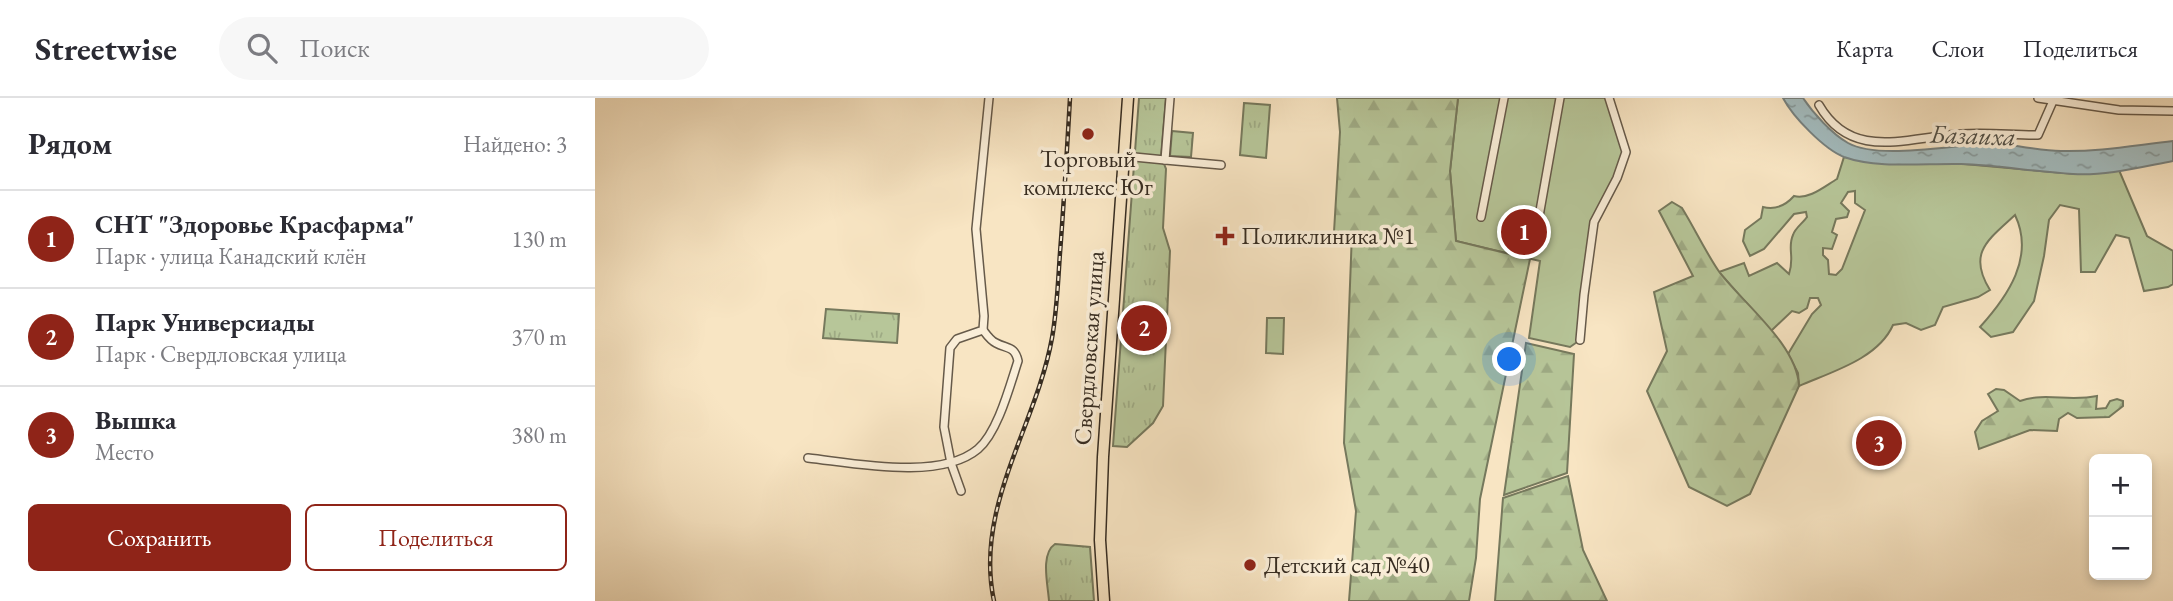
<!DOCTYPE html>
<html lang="ru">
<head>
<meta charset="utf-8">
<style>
	:root { --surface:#fff; --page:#f7f7f7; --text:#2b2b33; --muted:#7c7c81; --line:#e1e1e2; --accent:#8f2418 }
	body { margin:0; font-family:"EB Garamond",serif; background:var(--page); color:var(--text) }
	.controls { position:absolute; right:21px; bottom:21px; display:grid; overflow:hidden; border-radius:10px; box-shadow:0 4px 10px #0003 }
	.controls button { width:63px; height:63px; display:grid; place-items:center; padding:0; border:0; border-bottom:2px solid var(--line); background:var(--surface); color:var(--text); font:35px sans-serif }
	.you { position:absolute; left:915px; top:262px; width:24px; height:24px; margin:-18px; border:5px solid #fff; border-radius:50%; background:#1a73e8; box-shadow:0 0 0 10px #1a73e833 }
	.badge { display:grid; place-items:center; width:46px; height:46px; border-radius:50%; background:var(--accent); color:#fff; font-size:23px; font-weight:700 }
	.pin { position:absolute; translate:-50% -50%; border:4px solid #fff; box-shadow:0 2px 7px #0006 }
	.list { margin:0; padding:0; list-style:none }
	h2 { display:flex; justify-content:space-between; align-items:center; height:91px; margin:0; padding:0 28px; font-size:30px }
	h2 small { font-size:23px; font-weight:400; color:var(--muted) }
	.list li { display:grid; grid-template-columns:46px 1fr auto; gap:21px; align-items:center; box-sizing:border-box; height:98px; padding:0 28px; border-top:2px solid var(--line) }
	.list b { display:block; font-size:26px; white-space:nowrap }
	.list p { margin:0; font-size:23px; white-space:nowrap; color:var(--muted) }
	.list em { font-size:23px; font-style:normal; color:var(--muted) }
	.actions { display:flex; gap:14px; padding:21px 28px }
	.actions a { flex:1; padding:16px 0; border:2px solid var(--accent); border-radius:10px; text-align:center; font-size:24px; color:var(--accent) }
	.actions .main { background:var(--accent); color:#fff }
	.icon { flex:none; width:38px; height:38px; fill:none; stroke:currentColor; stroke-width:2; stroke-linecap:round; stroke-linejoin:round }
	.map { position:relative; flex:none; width:1578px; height:503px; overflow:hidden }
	header { display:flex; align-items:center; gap:42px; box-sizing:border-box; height:98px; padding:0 35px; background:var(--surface); border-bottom:2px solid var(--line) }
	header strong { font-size:33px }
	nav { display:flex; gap:38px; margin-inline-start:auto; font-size:24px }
	.search { width:490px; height:63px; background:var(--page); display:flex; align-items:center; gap:18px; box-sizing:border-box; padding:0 24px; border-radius:38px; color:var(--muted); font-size:26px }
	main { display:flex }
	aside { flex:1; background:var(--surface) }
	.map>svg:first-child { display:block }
</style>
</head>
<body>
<header>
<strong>Streetwise</strong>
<div class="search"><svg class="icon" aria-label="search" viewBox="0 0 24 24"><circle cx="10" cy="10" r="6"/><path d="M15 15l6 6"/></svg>Поиск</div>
<nav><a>Карта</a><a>Слои</a><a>Поделиться</a></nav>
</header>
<main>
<aside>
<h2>Рядом<small>Найдено: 3</small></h2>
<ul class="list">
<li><span class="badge">1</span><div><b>СНТ &quot;Здоровье Красфарма&quot;</b><p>Парк · улица Канадский клён</p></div><em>130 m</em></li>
<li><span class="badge">2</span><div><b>Парк Универсиады</b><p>Парк · Свердловская улица</p></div><em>370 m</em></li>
<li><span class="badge">3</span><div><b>Вышка</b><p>Место</p></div><em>380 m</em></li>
</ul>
<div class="actions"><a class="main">Сохранить</a><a>Поделиться</a></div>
</aside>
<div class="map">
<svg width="1578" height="503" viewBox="0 0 1578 503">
	<defs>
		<pattern id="forest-firs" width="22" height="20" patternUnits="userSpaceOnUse" patternTransform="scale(1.75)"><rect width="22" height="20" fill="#b7c699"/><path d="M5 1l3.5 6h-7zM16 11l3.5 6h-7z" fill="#9eaa84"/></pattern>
		<pattern id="park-tufts" width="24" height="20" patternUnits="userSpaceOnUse" patternTransform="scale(1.75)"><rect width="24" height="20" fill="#b7c699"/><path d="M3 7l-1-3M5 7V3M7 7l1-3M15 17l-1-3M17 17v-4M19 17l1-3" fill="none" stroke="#9eaa84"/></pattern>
		<pattern id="water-ripples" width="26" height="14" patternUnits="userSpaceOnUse" patternTransform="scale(1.75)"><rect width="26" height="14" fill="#a3bcbf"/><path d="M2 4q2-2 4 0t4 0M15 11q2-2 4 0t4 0" fill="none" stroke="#86999b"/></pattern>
	</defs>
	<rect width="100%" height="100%" fill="#f8e5c3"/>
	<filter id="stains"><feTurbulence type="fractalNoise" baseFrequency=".00286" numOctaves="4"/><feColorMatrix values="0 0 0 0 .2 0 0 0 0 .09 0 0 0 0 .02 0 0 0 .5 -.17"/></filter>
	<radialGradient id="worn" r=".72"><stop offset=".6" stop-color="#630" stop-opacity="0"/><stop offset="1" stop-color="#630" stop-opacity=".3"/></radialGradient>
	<!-- green -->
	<g fill="#b7c699" stroke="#76795d" stroke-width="2" fill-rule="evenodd">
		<path d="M863 0H1014L1031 54 999 124 985 242 975 249 934 240 945 163 861 143 855 73Z"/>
		<path d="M1249 59 1284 65 1369 66 1480 76 1524 72 1552 138 1578 153V186L1573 189 1549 193 1534 140 1521 137 1500 174H1486L1484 111 1465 107 1454 122 1449 158 1439 203 1418 234 1396 239 1385 229C1413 198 1440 159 1420 117 1393 142 1372 155 1395 192L1383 199 1348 209 1340 227 1326 232 1311 225 1298 227C1283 261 1236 274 1204 288L1203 275 1193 256 1217 216 1226 207 1223 200H1215L1212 210 1204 215 1197 213 1176 233 1124 174 1149 165 1154 178 1182 165 1194 176C1200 159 1192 150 1198 137 1200 130 1208 125 1212 119L1211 114 1199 116 1169 151 1155 158 1148 143 1150 132 1166 120 1168 109C1180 112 1191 107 1199 98 1214 102 1230 88 1242 81ZM1260 93V105L1270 112 1247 171 1241 177 1234 176 1233 162 1228 157V150L1237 151 1242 137 1237 134 1241 121 1252 119 1254 113 1246 105 1253 94Z"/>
		<path d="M672 220H689L688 256 671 255Z"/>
	</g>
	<!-- forest -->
	<g fill="url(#forest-firs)" stroke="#76795d" stroke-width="2">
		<path d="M742 0H863L855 73 861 143 935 161 885 401 881 460 874 503H754L761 413 749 345 757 134H739L745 34Z"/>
		<path d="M1077 104 1087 110C1100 131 1111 155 1125 175 1150 207 1202 247 1204 288L1155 396 1132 408 1094 389 1052 293 1072 253 1059 194 1098 178 1064 113Z"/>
		<path d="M931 245 979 256 972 375 909 397Z"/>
		<path d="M1401 291 1409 292 1425 303C1451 294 1473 304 1502 298L1501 311 1511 310 1515 303 1522 301 1528 303V308L1514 319 1482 320 1473 315 1464 321 1462 333 1435 332 1384 351 1380 334 1387 323 1403 313 1393 296Z"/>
		<path d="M973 378 988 452 1012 503H900L908 400Z"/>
	</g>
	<!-- park -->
	<g fill="url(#park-tufts)" stroke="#76795d" stroke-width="2">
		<path d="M544 0H571L566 58 571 71 568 130 575 153 568 308 558 325 532 349 518 348Z"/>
		<path d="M649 5 675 7 671 60 645 57Z"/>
		<path d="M577 33 598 35 596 59 575 58Z"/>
		<path d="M231 211 304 216 302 245 228 240Z"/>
		<path d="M460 446 495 449 499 503H454C453 487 445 456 460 446Z"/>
	</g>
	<!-- water -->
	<path fill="url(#water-ripples)" stroke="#778280" stroke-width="2" d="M1188 0H1208C1218 15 1237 36 1253 45 1285 63 1365 45 1402 46 1423 47 1445 53 1466 53 1504 54 1541 47 1578 43V63C1546 69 1511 78 1478 76 1440 74 1403 67 1366 66 1331 65 1282 71 1249 59 1229 51 1198 19 1188 0Z"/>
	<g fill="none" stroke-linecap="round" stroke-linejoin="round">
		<!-- minor casing -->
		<g stroke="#665a4a" stroke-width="10">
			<g id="minor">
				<path d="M575 0 570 62 626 67"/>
				<path d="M1443 0 1524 12 1578 13"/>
				<path d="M1224 7C1257 64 1312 39 1366 36 1391 34 1417 37 1443 37L1458 3"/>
				<path d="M529 58 570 62"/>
				<path d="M886 119 909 0"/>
				<path d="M940 141 965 0"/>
				<path d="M985 242 989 197 999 124 1022 80 1031 54 1014 0"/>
				<path d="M213 360C259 365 345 383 383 351 403 334 415 287 423 263 420 248 412 251 401 245 396 243 391 236 388 232"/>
				<path d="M366 393 356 365 349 329 355 250 362 241 388 232 389 218 381 131 394 0"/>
			</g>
		</g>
		<!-- highway casing -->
		<g stroke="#362c21" stroke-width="13">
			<path id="highway" d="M509 503 505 442 508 359 533 0"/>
		</g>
		<!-- minor -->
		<use href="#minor" stroke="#faeed8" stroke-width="7"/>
		<!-- highway -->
		<use href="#highway" stroke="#f8e5c3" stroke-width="10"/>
		<!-- rail casing -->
		<g stroke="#362c21" stroke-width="4.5">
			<path id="rail" d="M399 503C379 409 441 329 457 240 462 212 463 183 465 155 469 103 472 52 475 0"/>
		</g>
		<!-- rail -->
		<use href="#rail" stroke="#faeed8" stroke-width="2" stroke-dasharray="5" stroke-linecap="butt"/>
	</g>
	<!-- markers -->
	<g fill="#8f2418" stroke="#faeed8" stroke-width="2.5">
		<circle cx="493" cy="36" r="7"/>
		<path d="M626.5 127.5h7v7h7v7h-7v7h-7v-7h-7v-7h7z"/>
		<circle cx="655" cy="467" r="7"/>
	</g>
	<g text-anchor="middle" stroke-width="7" stroke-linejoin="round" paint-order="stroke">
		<!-- poi labels -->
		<g font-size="24" fill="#362c21" stroke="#faeed8" text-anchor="start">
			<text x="493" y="69" text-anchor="middle">Торговый<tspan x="493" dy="28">комплекс Юг</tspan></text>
			<text x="646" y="146">Поликлиника №1</text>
			<text x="669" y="475">Детский сад №40</text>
		</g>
		<!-- street labels -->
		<g font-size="24" fill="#362c21" stroke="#faeed8">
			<text transform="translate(494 250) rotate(-86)" y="8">Свердловская улица</text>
		</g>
		<!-- water labels -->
		<g font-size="26" font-style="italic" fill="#515048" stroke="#faeed8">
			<text transform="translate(1378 37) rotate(2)" y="9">Базаиха</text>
		</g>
	</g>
	<rect width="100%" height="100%" filter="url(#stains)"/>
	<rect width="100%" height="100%" fill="url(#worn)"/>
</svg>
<div class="controls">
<button>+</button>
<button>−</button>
</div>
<div class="you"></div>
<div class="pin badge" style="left:929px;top:134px">1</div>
<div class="pin badge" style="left:549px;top:230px">2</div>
<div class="pin badge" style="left:1284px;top:345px">3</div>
</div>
</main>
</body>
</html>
